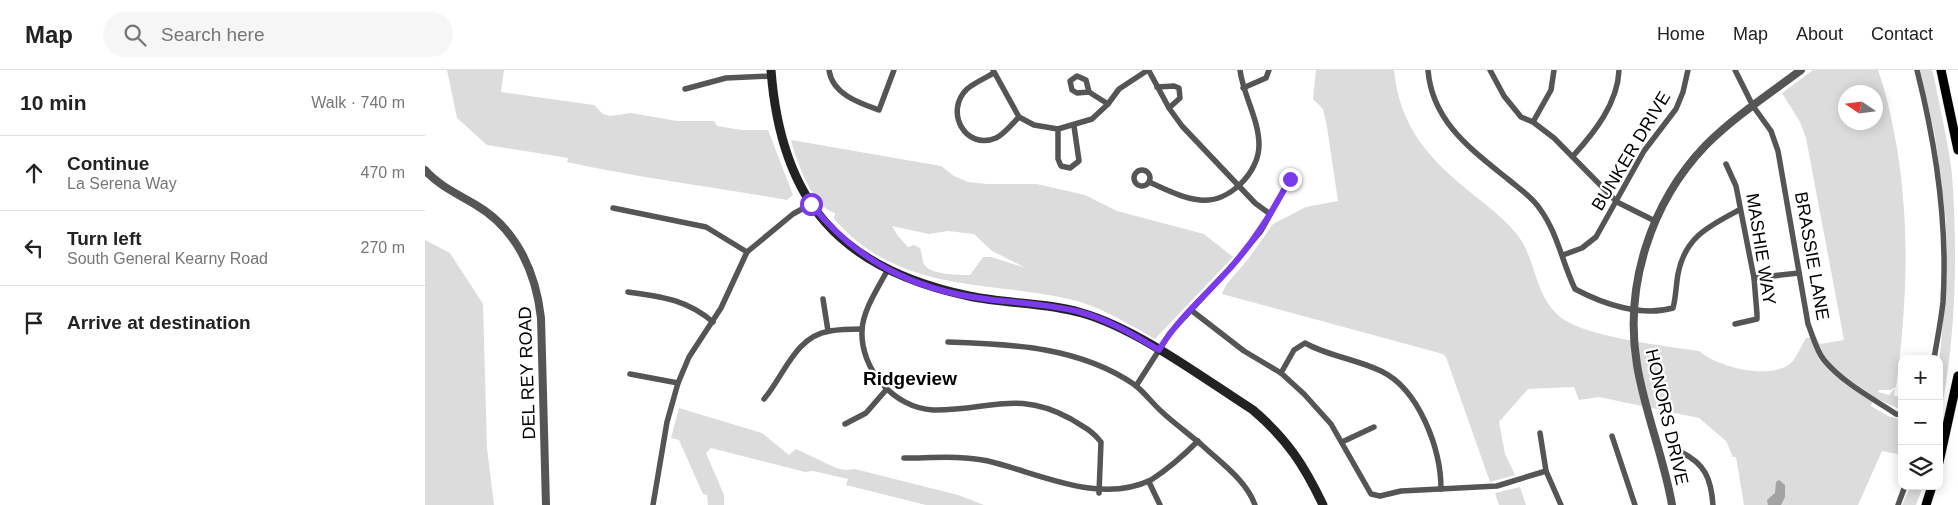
<!DOCTYPE html>
<html lang="en">
<head>
<meta charset="utf-8">
<style>
	:root { --surface:#fff; --page:#f6f6f6; --text:#222; --muted:#767676; --line:#e0e0e0 }
	body { margin:0; font-family:Arial,sans-serif; background:var(--page); color:var(--text) }
	.controls { position:absolute; right:15px; bottom:15px; display:grid; overflow:hidden; border-radius:10px; box-shadow:0 2px 12px #0003 }
	.controls button { width:45px; height:45px; display:grid; place-items:center; padding:0; border:0; border-bottom:1px solid var(--line); background:var(--surface); color:var(--text); font:25px sans-serif }
	.compass { position:absolute; left:1413px; top:15px; width:45px; height:45px; border-radius:50%; background:var(--surface); box-shadow:0 2px 12px #0003; rotate:283deg }
	.stop { position:absolute; width:15px; height:15px; margin:-11px; border:4px solid #7c3aed; border-radius:50%; background:#fff }
	.stop.end { background:#7c3aed; border-color:#fff; box-shadow:0 1px 5px #0008 }
	.list { margin:0; padding:0; list-style:none }
	h2 { display:flex; justify-content:space-between; align-items:center; height:65px; margin:0; padding:0 20px; font-size:21px }
	h2 small { font-size:16px; font-weight:400; color:var(--muted) }
	.list li { display:grid; grid-template-columns:32px 1fr auto; gap:15px; align-items:center; box-sizing:border-box; height:75px; padding:0 20px; border-top:1px solid var(--line) }
	.list b { display:block; font-size:19px; white-space:nowrap }
	.list p { margin:0; font-size:16px; white-space:nowrap; color:var(--muted) }
	.list em { font-size:16px; font-style:normal; color:var(--muted) }
	.icon { flex:none; width:28px; height:28px; fill:none; stroke:currentColor; stroke-width:2; stroke-linecap:round; stroke-linejoin:round }
	.map { position:relative; flex:none; width:1533px; height:435px; overflow:hidden }
	header { display:flex; align-items:center; gap:30px; box-sizing:border-box; height:70px; padding:0 25px; background:var(--surface); border-bottom:1px solid var(--line) }
	header strong { font-size:24px }
	nav { display:flex; gap:28px; margin-inline-start:auto; font-size:18px }
	.search { width:350px; height:45px; background:var(--page); display:flex; align-items:center; gap:12px; box-sizing:border-box; padding:0 18px; border-radius:28px; color:var(--muted); font-size:19px }
	main { display:flex }
	aside { flex:1; background:var(--surface) }
	.map>svg:first-child { display:block }
</style>
</head>
<body>
<header>
<strong>Map</strong>
<div class="search"><svg class="icon" aria-label="search" viewBox="0 0 24 24"><circle cx="10" cy="10" r="6"/><path d="M15 15l6 6"/></svg>Search here</div>
<nav><a>Home</a><a>Map</a><a>About</a><a>Contact</a></nav>
</header>
<main>
<aside>
<h2>10 min<small>Walk · 740 m</small></h2>
<ul class="list">
<li><svg class="icon" aria-label="ahead" viewBox="0 0 24 24"><path d="M12 20V5M6 11l6-6 6 6"/></svg><div><b>Continue</b><p>La Serena Way</p></div><em>470 m</em></li>
<li><svg class="icon" aria-label="left" viewBox="0 0 24 24"><path d="M17 20v-9H6M10 6l-5 5 5 5"/></svg><div><b>Turn left</b><p>South General Kearny Road</p></div><em>270 m</em></li>
<li><svg class="icon" aria-label="arrive" viewBox="0 0 24 24"><path d="M6 21V4h12l-3 4 3 4H6"/></svg><div><b>Arrive at destination</b></div></li>
</ul>
</aside>
<div class="map">
<svg width="1533" height="435" viewBox="0 0 1533 435">
	<rect width="100%" height="100%" fill="#fff"/>
	<!-- green -->
	<g fill="#dcdcdc" fill-rule="evenodd">
		<path d="M22 0H79L76 22 169 35 178 44 185 46 206 43 252 51H289L292 56 316 60H343L368 125 362 130C288 117 215 108 142 92L143 88 62 75 32 48Z"/>
		<path d="M891 0H969C975 59 1005 90 1050 126 1065 138 1082 151 1094 167 1112 193 1110 229 1138 249 1164 267 1240 276 1274 281 1293 297 1342 310 1365 294 1371 289 1376 276 1381 268L1391 267 1395 274 1419 270 1381 68 1375 52 1357 23 1388 0H1453C1462 25 1467 51 1472 78 1485 158 1482 236 1471 317L1465 320H1454L1453 322 1464 325 1470 318 1469 326 1477 327V340L1448 327 1446 336 1463 346 1477 350V385L1457 381 1433 435H1319L1311 387H1308L1301 371 1274 348 1174 327 1154 330 1149 317 1103 319 1074 352 1080 384 1090 405 1065 412 1021 287 1018 284 797 224 801 215 824 188 848 154 881 137 913 131 902 57 898 39 888 29ZM1420 22H1450V52H1420Z"/>
		<path d="M1495 0H1507L1509 7C1515 39 1523 71 1527 104 1533 187 1531 271 1514 352V295L1522 209 1521 151 1510 66Z"/>
		<path d="M366 70 516 96 529 106 543 112 562 114H612L660 125 692 141 779 164 808 187 730 269C702 253 675 236 644 229 558 210 474 223 409 149L410 143C388 138 371 90 366 70ZM467 156 504 164 523 161 549 164 567 181 601 198 566 187H558L545 205C535 205 504 205 499 194 497 190 497 183 495 178L489 175 483 177 473 166Z"/>
		<path d="M0 170 25 183 58 234 62 378 69 435H0Z"/>
		<path d="M254 338 337 363 364 385 371 379 411 398 420 400 430 399 533 425 559 435H501L421 415 423 409 388 401 380 402 286 378 281 383 299 425V435H283L282 425 278 424 254 370 246 368Z"/>
		<path d="M1486 416H1498L1491 435H1477Z"/>
		<path d="M1095 417 1101 435H1074L1070 423Z"/>
	</g>
	<!-- water -->
	<path fill="#a3a3a3" d="M1354 410 1360 415V427L1356 435H1343L1342 430 1350 423 1351 412Z"/>
	<g fill="none" stroke-linecap="round" stroke-linejoin="round">
		<!-- primary casing -->
		<g stroke="#dbdbdb" stroke-width="10">
			<g id="primary">
				<path d="M1516 0 1533 80"/>
				<path d="M1514 392 1533 306"/>
				<path d="M1501 435 1507 416"/>
			</g>
		</g>
		<!-- minor -->
		<g stroke="#555" stroke-width="5.5">
			<path d="M404 0C407 24 434 33 454 40L469 0"/>
			<path d="M568 0 594 47 609 55 633 59 667 49 683 34 694 19 723 0"/>
			<path d="M1003 0C1007 52 1047 80 1084 110 1095 119 1107 127 1115 139 1133 164 1137 192 1150 219 1178 234 1216 247 1248 238 1251 227 1251 215 1253 204 1260 167 1284 156 1314 140"/>
			<path d="M1065 0 1079 26 1096 47 1108 52 1129 68 1192 132 1230 151"/>
			<path d="M1310 0 1328 36 1346 61 1353 81 1383 254C1388 266 1391 280 1399 290 1418 313 1447 328 1471 344L1477 345"/>
			<path d="M1492 0C1511 75 1523 154 1518 232 1516 251 1512 270 1509 289"/>
			<path d="M724 1 744 38 757 56 830 133 845 144"/>
			<path d="M569 3C560 8 549 13 542 19 519 41 540 81 571 68 579 64 587 54 594 47"/>
			<path d="M652 6 661 10 664 22 652 23 647 20 645 11Z"/>
			<path d="M732 17 749 16 754 18 755 28 744 38"/>
			<path d="M818 18 841 8 844 0"/>
			<path d="M260 19 301 8 347 6"/>
			<path d="M664 22 683 34"/>
			<path d="M1108 52 1126 20 1129 0"/>
			<path d="M633 59V89L636 96 645 98 654 91 649 56"/>
			<path d="M1148 86C1169 63 1193 33 1194 0"/>
			<path d="M1301 94 1311 116 1329 208 1332 244V249L1310 254"/>
			<circle cx="717" cy="108" r="8"/>
			<path d="M724 112C740 119 757 128 775 130 804 133 834 103 834 75 834 49 818 25 815 0"/>
			<path d="M188 138 281 157 322 182"/>
			<path d="M1138 185 1157 178 1171 167 1219 81 1251 39 1258 22 1263 0"/>
			<path d="M462 201C453 218 438 240 437 260 435 299 469 338 508 340 563 341 592 319 646 349 657 356 668 361 676 372L674 423"/>
			<path d="M1329 208 1374 203"/>
			<path d="M203 222C237 227 261 229 288 252"/>
			<path d="M398 229 403 261"/>
			<path d="M766 240 819 281 856 303 879 324 906 354 946 424 955 426 976 421 1072 416 1121 401"/>
			<path d="M523 272C588 274 655 277 710 315 719 322 728 334 737 342 750 354 764 364 778 376 796 393 821 410 830 435"/>
			<path d="M856 303 869 280 880 273C903 286 931 289 956 301 994 319 1016 379 1016 419"/>
			<path d="M205 304 253 313"/>
			<path d="M711 316 745 263 806 197 836 161 865 109"/>
			<path d="M339 329C359 306 370 266 405 261 416 259 426 259 437 259"/>
			<path d="M420 354 441 343 461 320"/>
			<path d="M1115 363 1121 401 1136 435"/>
			<path d="M1187 366 1210 435"/>
			<path d="M917 372 949 357"/>
			<path d="M1256 382C1280 394 1286 408 1288 435"/>
			<path d="M479 388C506 388 536 385 563 391 614 403 674 435 726 410 743 399 758 386 773 371"/>
			<path d="M724 412 735 435"/>
			<path d="M228 435 242 352 253 313 264 287 296 238 322 182 368 144 386 134"/>
			<path d="M1473 435 1480 416"/>
		</g>
		<!-- tertiary -->
		<g stroke="#555" stroke-width="8">
			<path d="M0 100C14 116 33 124 51 135 92 159 111 203 116 248L121 435"/>
			<path d="M1247 435C1239 388 1220 343 1212 295 1199 217 1225 133 1281 75 1309 47 1344 24 1376 0"/>
		</g>
		<!-- secondary -->
		<path stroke="#222" stroke-width="9" d="M346 0C356 132 415 199 544 226 581 234 620 232 657 243 713 259 778 308 828 340 862 369 879 395 898 435"/>
		<!-- primary -->
		<use href="#primary" stroke="#000" stroke-width="9"/>
	</g>
	<g fill="none" stroke-linecap="round" stroke-linejoin="round">
		<!-- route -->
		<path stroke="#7c3aed" stroke-width="6" d="M386 134C431 191 489 220 561 229 592 233 625 234 655 242 684 250 709 265 734 280 753 248 782 224 807 196 831 169 848 140 865 109"/>
	</g>
	<g text-anchor="middle" stroke-width="4.5" stroke-linejoin="round" paint-order="stroke">
		<!-- street labels -->
		<g font-size="18" fill="#000" stroke="#fff">
			<text transform="translate(1206 81) rotate(-59)" y="6">BUNKER DRIVE</text>
			<text transform="translate(1336 179) rotate(81)" y="6">MASHIE WAY</text>
			<text transform="translate(1387 186) rotate(80)" y="6">BRASSIE LANE</text>
			<text transform="translate(102 303) rotate(-92)" y="6">DEL REY ROAD</text>
			<text transform="translate(1242 347) rotate(77)" y="6">HONORS DRIVE</text>
		</g>
		<!-- neighbourhood labels -->
		<g font-size="19" font-weight="bold" fill="#000" stroke="#fff">
			<text x="485" y="315">Ridgeview</text>
		</g>
	</g>
</svg>
<div class="controls">
<button>+</button>
<button>−</button>
<button><svg class="icon" aria-label="layers" viewBox="0 0 24 24"><path d="M12 4l9 5-9 5-9-5zM3 14l9 5 9-5"/></svg></button>
</div>
<svg class="compass" viewBox="-18 -18 36 36"><path d="M0-13l5 13h-10z" fill="#e53935"/><path d="M0 13l5-13h-10z" fill="#767676"/></svg>
<div class="stop" style="left:386px;top:134px"></div>
<div class="stop end" style="left:865px;top:109px"></div>
</div>
</main>
</body>
</html>
